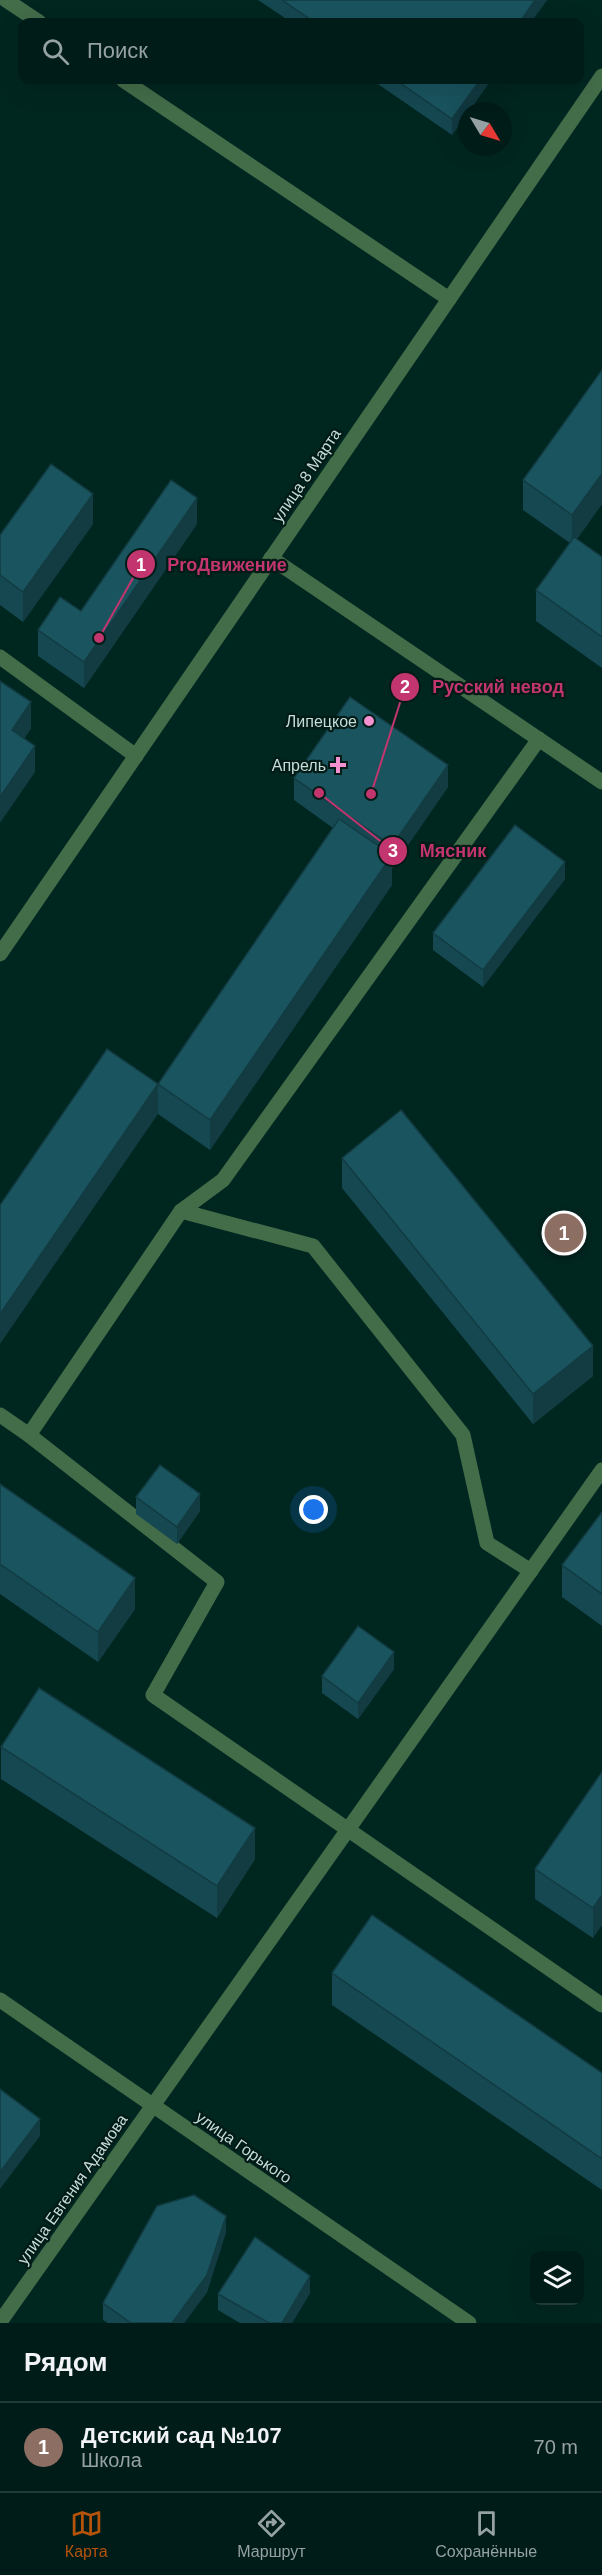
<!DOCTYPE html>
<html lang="ru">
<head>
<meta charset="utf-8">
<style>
	:root { --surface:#001c18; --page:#0e2925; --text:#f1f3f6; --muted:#95a1a2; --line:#223a37; --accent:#b45309 }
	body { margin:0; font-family:Helvetica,sans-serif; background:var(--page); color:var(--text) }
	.controls { position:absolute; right:18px; bottom:18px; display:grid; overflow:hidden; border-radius:12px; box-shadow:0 6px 24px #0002 }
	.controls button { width:54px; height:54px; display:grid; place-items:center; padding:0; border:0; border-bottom:2px solid var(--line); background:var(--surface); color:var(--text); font:30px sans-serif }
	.compass { position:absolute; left:458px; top:102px; width:54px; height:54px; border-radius:50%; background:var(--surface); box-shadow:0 6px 24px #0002; rotate:128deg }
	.you { position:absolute; left:314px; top:1510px; width:21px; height:21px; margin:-15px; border:4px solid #fff; border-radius:50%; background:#1a73e8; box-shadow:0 0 0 9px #1a73e833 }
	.badge { display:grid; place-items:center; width:39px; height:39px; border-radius:50%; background:var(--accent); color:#fff; font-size:20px; font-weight:700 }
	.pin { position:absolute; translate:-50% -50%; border:3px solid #fff; box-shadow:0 2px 6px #0006 }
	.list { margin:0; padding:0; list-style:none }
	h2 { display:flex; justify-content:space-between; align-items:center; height:78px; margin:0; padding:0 24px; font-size:26px }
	h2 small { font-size:20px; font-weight:400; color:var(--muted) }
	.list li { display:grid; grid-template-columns:39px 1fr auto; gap:18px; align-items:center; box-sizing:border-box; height:90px; padding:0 24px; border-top:2px solid var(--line) }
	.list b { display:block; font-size:22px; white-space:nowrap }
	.list p { margin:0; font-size:20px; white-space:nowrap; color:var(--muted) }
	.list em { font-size:20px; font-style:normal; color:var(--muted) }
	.icon { flex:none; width:33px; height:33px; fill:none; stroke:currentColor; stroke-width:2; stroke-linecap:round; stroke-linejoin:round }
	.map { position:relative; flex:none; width:602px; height:2323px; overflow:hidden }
	.search { position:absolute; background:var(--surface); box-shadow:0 6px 24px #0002; left:18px; right:18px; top:18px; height:66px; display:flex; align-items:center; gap:15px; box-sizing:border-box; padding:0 21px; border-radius:12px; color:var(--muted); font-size:22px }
	.sheet { height:168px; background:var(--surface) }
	nav { display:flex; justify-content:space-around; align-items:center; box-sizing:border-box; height:84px; border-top:2px solid var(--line); background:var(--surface); font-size:16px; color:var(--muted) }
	nav a { display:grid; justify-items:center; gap:3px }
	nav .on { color:var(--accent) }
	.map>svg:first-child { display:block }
</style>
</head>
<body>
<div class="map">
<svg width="602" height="2323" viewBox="0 0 602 2323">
	<rect width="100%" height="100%" fill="#002620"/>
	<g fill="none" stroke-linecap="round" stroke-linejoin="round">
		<!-- minor -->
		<g stroke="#436c49" stroke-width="15">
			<path d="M6 0 39 22"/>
			<path d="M123 80 449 299"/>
			<path d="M271 558 602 782"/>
			<path d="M0 657 136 756"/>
			<path d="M539 739 223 1180 181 1211 29 1435 217 1582 153 1695 602 2005"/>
			<path d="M0 954 602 76"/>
			<path d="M181 1211 313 1246 463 1435 487 1543 531 1571"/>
			<path d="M0 1415 29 1435"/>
			<path d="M0 2000 469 2323"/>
			<path d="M0 2322 602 1470"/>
		</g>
	</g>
	<!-- wall -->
	<g fill="#164852">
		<path d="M258 0H547L531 22H291Z"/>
		<path d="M372 80H491L452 135Z"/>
		<path d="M523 480 602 504 577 539 602 557V668L536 621V590L570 543 523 510Z"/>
		<path d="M93 524 23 622 0 605V535Z"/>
		<path d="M197 524 84 688 38 656V630L81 611Z"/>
		<path d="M294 778 448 787 392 868V885L210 1150 158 1114V1084L333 828 294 800Z"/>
		<path d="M565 879 483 987 433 950V933Z"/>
		<path d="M342 1158 593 1376 533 1424 342 1188Z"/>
		<path d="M0 1484 135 1609 98 1662 0 1594Z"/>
		<path d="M136 1497 200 1511 177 1544 136 1514Z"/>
		<path d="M602 1512V1626L562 1597V1565Z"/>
		<path d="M394 1669 358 1719 322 1693V1676Z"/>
		<path d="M1 1747 255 1859 217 1918 1 1779Z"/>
		<path d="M602 1772 593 1938 535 1899V1869Z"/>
		<path d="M332 1973 602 2073V2190L332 2005Z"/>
		<path d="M226 2232 207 2292 184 2323H108L103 2320V2303Z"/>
		<path d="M310 2293 292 2323H240L218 2310V2294Z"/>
	</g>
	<!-- shaded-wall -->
	<g fill="#123b42">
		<path d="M535 0H547L531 22H520Z"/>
		<path d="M480 80H491L469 111H467V114L452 135V119Z"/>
		<path d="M602 474V504L572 545V515Z"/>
		<path d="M93 494V524L23 622V592Z"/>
		<path d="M197 498V524L84 688V662Z"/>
		<path d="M31 702V729L12 756V730Z"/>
		<path d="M35 746V772L0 823V797Z"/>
		<path d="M448 765V787L392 868V846Z"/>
		<path d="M392 855V885L210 1150V1120Z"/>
		<path d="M565 862V879L483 987V970Z"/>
		<path d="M158 1084V1114L0 1344V1314Z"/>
		<path d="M593 1346V1376L533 1424V1394Z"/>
		<path d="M200 1494V1511L177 1544V1527Z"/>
		<path d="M135 1578V1609L98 1662V1632Z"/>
		<path d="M394 1652V1669L358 1719V1703Z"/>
		<path d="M255 1828V1859L217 1918V1886Z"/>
		<path d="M602 1895V1925L593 1938V1908Z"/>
		<path d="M40 2119V2136L0 2189V2172Z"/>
		<path d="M226 2216V2232L207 2292 184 2323H172Z"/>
		<path d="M310 2276V2293L292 2323H282Z"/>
	</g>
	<!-- building -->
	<g fill="#1a545f" stroke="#123b42" stroke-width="1.5">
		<path d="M282 0H535L520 22H314Z"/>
		<path d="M396 80H480L452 119Z"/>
		<path d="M602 370V474L572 515 523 480Z"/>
		<path d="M51 464 93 494 23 592 0 575V535Z"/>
		<path d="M171 480 197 498 84 662 38 630 60 597 81 611Z"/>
		<path d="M574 537 602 557V637L536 590Z"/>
		<path d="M0 681 31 702 12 730 35 746 0 797Z"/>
		<path d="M350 697 448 765 392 846 294 778Z"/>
		<path d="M339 819 392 855 210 1120 158 1084Z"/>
		<path d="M515 825 565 862 483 970 433 933Z"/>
		<path d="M107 1049 158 1084 0 1314V1205Z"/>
		<path d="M401 1110 593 1346 533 1394 342 1158Z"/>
		<path d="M160 1465 200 1494 177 1527 136 1497Z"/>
		<path d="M0 1484 135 1578 98 1632 0 1564Z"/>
		<path d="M602 1512V1594L562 1565Z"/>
		<path d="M358 1626 394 1652 358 1703 322 1676Z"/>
		<path d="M39 1688 255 1828 217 1886 1 1747Z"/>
		<path d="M602 1772V1895L593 1908 535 1869Z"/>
		<path d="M372 1915 602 2073V2159L332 1973Z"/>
		<path d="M0 2089 40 2119 0 2172Z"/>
		<path d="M194 2195 226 2216 207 2275 172 2323H131L103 2303 157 2206Z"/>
		<path d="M255 2237 310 2276 282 2323H269L218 2294Z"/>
	</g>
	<!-- markers -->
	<g fill="#f590d1" stroke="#011b17" stroke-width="2">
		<circle cx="369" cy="721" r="6"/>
		<path d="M335 756h6v6h6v6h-6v6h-6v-6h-6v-6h6z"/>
	</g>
	<g text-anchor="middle" stroke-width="4.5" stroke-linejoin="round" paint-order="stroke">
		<!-- street labels -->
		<g font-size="16" fill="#c8dcd7" stroke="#011b17">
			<text transform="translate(306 475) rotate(-56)" y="6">улица 8 Марта</text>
			<text transform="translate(244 2147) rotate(35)" y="6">улица Горького</text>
			<text transform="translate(72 2189) rotate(-55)" y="6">улица Евгения Адамова</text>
		</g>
		<!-- poi labels -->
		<g font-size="16" fill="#c8dcd7" stroke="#011b17" text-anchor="end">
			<text x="357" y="727">Липецкое</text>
			<text x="326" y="771">Апрель</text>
		</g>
	</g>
	<!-- callouts -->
	<path fill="none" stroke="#c3356e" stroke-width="2" d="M99 638L141 564M371 794L405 687M319 793L393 851"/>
	<g fill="#c3356e" stroke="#011b17" stroke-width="2">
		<circle cx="99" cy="638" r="6"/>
		<circle cx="371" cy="794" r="6"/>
		<circle cx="319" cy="793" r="6"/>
		<circle cx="141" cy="564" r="15"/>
		<circle cx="405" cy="687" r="15"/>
		<circle cx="393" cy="851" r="15"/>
	</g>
	<g font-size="18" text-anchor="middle" font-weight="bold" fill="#fff">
		<text x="141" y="571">1</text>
		<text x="405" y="693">2</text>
		<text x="393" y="857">3</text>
	</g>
	<g font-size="18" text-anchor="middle" font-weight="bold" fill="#c3356e" stroke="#011b17" stroke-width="4.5" stroke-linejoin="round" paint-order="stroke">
		<text x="227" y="571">ProДвижение</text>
		<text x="498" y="693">Русский невод</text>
		<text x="453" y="857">Мясник</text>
	</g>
</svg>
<div class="controls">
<button><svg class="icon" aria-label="layers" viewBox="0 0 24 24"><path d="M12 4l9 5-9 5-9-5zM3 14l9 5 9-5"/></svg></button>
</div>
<svg class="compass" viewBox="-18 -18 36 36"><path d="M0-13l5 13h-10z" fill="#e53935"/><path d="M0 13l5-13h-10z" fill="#95a1a2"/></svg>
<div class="you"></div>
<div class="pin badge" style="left:564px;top:1233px;background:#8d6e63">1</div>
<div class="search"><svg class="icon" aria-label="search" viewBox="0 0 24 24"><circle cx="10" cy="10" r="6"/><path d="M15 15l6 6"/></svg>Поиск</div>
</div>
<section class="sheet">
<h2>Рядом<small></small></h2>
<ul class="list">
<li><span class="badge" style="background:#8d6e63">1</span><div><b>Детский сад №107</b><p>Школа</p></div><em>70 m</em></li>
</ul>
</section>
<nav>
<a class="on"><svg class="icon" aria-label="map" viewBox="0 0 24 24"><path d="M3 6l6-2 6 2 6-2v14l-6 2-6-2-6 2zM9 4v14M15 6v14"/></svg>Карта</a>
<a><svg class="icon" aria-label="directions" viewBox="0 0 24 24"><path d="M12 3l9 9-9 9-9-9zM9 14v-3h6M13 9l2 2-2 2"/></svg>Маршрут</a>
<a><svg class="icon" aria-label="saved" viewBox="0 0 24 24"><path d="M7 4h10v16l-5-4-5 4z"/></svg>Сохранённые</a>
</nav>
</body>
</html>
